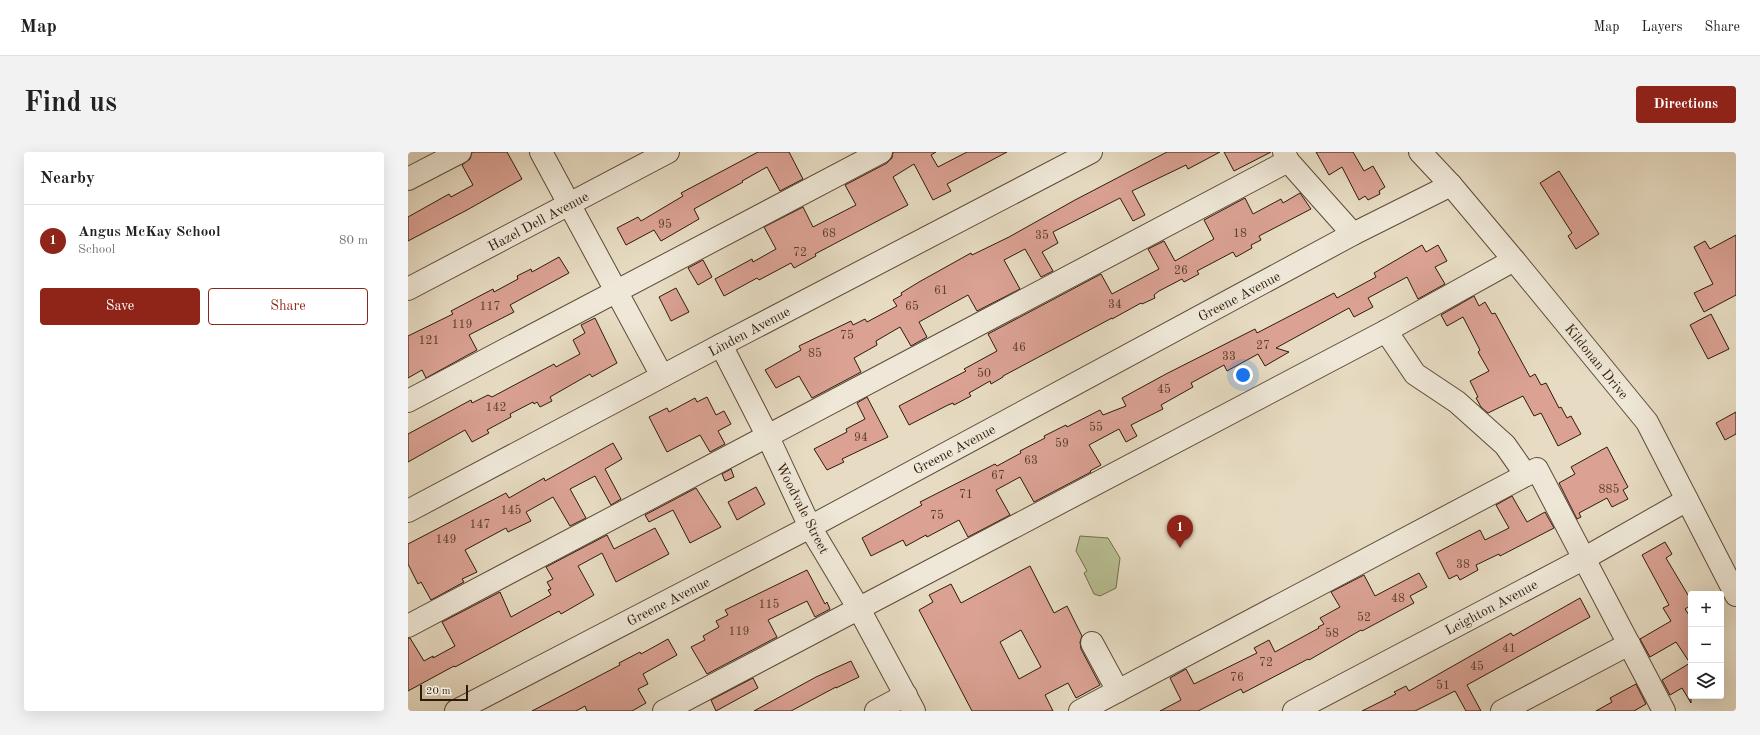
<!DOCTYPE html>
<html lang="en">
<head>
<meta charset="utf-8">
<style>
	:root { --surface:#fff; --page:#f2f2f2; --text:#222; --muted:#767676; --line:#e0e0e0; --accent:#8f2418 }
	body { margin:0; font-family:"Old Standard TT",serif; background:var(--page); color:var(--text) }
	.controls { position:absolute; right:12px; bottom:12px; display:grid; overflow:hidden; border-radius:4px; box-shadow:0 4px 16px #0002 }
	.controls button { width:36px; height:36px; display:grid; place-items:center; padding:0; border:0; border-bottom:1px solid var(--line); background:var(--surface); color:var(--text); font:20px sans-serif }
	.scale { position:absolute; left:12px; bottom:10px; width:48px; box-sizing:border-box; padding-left:4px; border:2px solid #2f1b0a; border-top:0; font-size:11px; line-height:14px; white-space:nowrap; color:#2f1b0a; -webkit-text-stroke:3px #efe8d8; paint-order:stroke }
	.you { position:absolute; left:835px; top:223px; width:14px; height:14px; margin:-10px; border:3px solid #fff; border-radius:50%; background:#1a73e8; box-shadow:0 0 0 6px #1a73e833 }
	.badge { display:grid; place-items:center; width:26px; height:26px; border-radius:50%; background:var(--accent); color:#fff; font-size:13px; font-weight:700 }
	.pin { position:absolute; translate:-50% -33px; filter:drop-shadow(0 1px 2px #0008) }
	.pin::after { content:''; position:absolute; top:21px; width:14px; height:12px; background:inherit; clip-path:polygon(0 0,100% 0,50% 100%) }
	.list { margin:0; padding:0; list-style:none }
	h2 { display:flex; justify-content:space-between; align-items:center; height:52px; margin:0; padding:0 16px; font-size:17px }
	h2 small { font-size:13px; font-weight:400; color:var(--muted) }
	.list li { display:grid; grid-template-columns:26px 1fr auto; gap:12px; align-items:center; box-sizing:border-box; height:72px; padding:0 16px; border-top:1px solid var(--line) }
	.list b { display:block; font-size:15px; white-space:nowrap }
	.list p { margin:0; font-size:13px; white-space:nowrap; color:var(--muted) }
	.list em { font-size:13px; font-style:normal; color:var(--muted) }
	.actions { display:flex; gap:8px; padding:12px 16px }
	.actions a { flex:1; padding:9px 0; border:1px solid var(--accent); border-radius:4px; text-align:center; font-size:14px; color:var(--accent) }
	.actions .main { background:var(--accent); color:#fff }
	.icon { flex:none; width:22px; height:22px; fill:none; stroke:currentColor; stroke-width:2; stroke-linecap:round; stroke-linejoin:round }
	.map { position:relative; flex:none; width:1328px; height:559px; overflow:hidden; border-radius:4px }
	header { display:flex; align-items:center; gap:24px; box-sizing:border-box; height:56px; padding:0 20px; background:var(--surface); border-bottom:1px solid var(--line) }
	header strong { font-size:19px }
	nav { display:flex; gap:22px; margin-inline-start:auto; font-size:14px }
	.intro { display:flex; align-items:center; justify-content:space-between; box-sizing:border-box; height:96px; padding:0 24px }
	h1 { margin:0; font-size:28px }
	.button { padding:10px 18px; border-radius:4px; background:var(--accent); color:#fff; font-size:14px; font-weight:700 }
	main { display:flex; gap:24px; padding:0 24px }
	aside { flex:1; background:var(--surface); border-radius:4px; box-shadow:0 4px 16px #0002 }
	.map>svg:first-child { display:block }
</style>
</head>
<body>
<header>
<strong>Map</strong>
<nav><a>Map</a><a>Layers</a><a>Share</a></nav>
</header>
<div class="intro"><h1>Find us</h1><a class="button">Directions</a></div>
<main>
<aside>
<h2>Nearby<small></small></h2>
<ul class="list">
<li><span class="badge">1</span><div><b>Angus McKay School</b><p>School</p></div><em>80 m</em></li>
</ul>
<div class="actions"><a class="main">Save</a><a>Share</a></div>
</aside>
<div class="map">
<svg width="1328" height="559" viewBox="0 0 1328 559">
	<rect width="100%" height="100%" fill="#e7dcc3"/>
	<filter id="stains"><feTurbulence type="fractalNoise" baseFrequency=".005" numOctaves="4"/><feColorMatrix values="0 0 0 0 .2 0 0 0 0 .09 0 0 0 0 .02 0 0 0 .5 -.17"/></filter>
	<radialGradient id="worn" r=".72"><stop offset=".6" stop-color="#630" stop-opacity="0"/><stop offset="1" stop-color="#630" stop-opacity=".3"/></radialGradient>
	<!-- green -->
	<path fill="#b8bf92" stroke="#746d4e" d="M672 384 700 386 712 406 708 436 692 444 686 442 676 421 679 419 668 399Z"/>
	<!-- building -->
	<g fill="#dba294" stroke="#2f1b0a" fill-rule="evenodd">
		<path d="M64 0H99L114 27 59 58 0 89V65L41 42 43 45 65 33 54 13 62 7Z"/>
		<path d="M350 0H381L395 27 372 39 359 15 334 29 335 30 286 57 291 67 253 89 246 78 218 93 209 76 230 65 233 69 275 44 273 41Z"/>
		<path d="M485 0H528L523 3 530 15 559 0H599L539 32 543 39 525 48 506 12 485 25 500 53 407 102 408 104 386 116 383 111 351 128 349 126 316 144 307 127 344 107 345 110 368 97 356 75 395 55 405 75 448 53 437 33 479 11 484 6Z"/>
		<path d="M759 0H812L780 17 778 13 724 39 737 63 725 69 712 46 645 80 650 91 634 100 645 119 633 125 617 97 596 108 612 137 569 159 560 143 511 170 519 185 503 194 492 175 468 189 469 193 446 206 453 220 404 246 391 224 368 236 357 218 393 198 391 194 443 169 445 173 457 167 459 170 489 154 485 148 494 143 493 141 511 130 563 101 564 103 601 85 667 48Z"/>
		<path d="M816 0H863L826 19Z"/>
		<path d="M908 0H945L956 19 965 14 977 35 971 39 972 42 960 48 957 44 951 48 934 15 921 23Z"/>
		<path d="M1151 19 1191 82 1168 97 1160 84 1164 81 1132 31Z"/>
		<path d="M892 41 903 57 851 84 853 88 843 93 844 96 828 105 825 100 789 119 791 122 776 130 774 127 751 139 746 143 747 146 734 152 733 151 704 167V166L595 224V225L583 232 582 229 561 241 563 244 546 253 545 251 540 253 501 273 491 254 558 219 556 217 589 199 580 182 693 122 704 142 751 117 740 97 756 89 767 109 806 87 796 68 837 46 845 62 873 47 875 51Z"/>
		<path d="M1328 83V143L1296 160 1286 141 1305 132 1286 95 1297 89 1302 97Z"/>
		<path d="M1014 93 1018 100 1030 93 1039 109 1027 115 1037 132 1010 147 999 125 960 146 965 155 946 165 941 156 868 196 881 200 857 214 850 202 819 219 816 213 783 231 785 235 753 253 755 257 723 273 729 284 718 290 711 277 681 293 693 313 682 319 683 320 626 350 612 325 588 338 602 363 560 385 551 368 519 385 518 383 498 394 495 388 463 404 454 386 514 353 512 350 587 312 589 314 613 301 612 299 637 286 636 284 658 273 659 275 692 258 695 263 718 254 714 246 758 222 847 177 849 181 926 141 929 146 968 125 966 121Z"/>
		<path d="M151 105 161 121 102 153 106 160 61 183 69 198 18 226 14 218 0 226V184L45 162 43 159 85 137 86 140 110 127 109 124 123 117 124 120Z"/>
		<path d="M295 108 304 125 290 133 280 116Z"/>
		<path d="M268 136 281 160 263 169 251 145Z"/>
		<path d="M1066 144 1071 154 1077 150 1084 162 1087 161 1122 225 1127 222 1133 233 1138 231 1151 256 1153 255 1159 266 1163 264 1173 282 1150 294 1133 261 1126 264 1115 244 1080 261 1073 255 1068 246 1070 245 1062 229 1081 219 1070 200 1072 198 1055 165 1039 174 1033 163Z"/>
		<path d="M1303 162 1321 197 1300 207 1282 173Z"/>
		<path d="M187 166 209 211 184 225 182 222 142 245 144 249 132 255 129 250 126 252 125 250 102 262 103 265 79 278 81 281 64 290 57 278 0 310V282L63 248 64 251 80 243 84 245 146 212 148 215 172 202 165 188 177 181 173 173Z"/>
		<path d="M299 245 308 263 316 259 323 272 310 279 317 292 302 300 292 283 259 300 241 265 259 256 261 260 287 246 289 250Z"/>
		<path d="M459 245 480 285 434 307 436 310 419 318 406 297 439 280 438 277 457 267 449 251Z"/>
		<path d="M1328 260V282L1317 288 1308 271Z"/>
		<path d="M205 291 214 307 197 317 213 347 203 353 187 324 162 337 178 366 162 374 145 345 118 360 123 369 100 380 98 376 57 398 69 420 54 427 56 430 23 448 13 430 10 432 0 412V392L98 341 101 346 136 326 137 329Z"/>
		<path d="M1199 295 1220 335 1215 338 1220 347 1204 355 1199 346 1171 361 1173 365 1169 367 1151 331 1167 322 1163 315Z"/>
		<path d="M323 317 326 325 317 329 314 322Z"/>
		<path d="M348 335 357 352 329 368 320 350Z"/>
		<path d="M288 336 313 375 282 391 265 358 241 370 237 363Z"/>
		<path d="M1104 344 1119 370 1137 360 1146 376 1092 404 1091 402 1068 413 1070 418 1052 428 1049 423 1041 427 1028 401 1072 378 1077 388 1101 376 1088 353Z"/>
		<path d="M247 376 261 402 208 430 194 401 170 414 186 443 153 462 151 459 47 515 46 514 0 539V486H2L16 509 25 504V506L47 494 34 470 92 440 103 465 143 443 140 438 143 437 139 430 145 427 138 415 199 383 206 397Z"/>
		<path d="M1257 390 1264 402 1258 406 1283 448V453L1277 457 1283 466V551L1274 536 1262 543 1254 528 1282 511 1268 490 1242 505 1232 487 1263 469 1255 456 1261 453 1234 403Z"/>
		<path d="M622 414 646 461 659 454 674 484 672 490 673 497 692 533 668 546 660 531 637 543 645 559H564L511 458 525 450 521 443 543 432 553 451ZM613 478 633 515 611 527 592 490Z"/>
		<path d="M399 418 417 452 419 450 422 457 407 465 399 449 360 468 369 485 299 522 283 495 297 488 295 484 311 475 308 469 320 463 317 458Z"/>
		<path d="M1011 421 1019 435 1002 444 1006 451 954 479 953 478 901 508 900 507 835 541 833 537 790 559H752L773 548 762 526 778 517 786 532 849 501 846 496 861 488 867 500 911 476 910 475 916 472 912 466 932 455 923 440 956 423 967 444Z"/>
		<path d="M1172 446 1182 465 1059 533 1073 559H1058L1047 539 1007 559H954L988 542 986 540 998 534 1001 539 1103 481 1105 484Z"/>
		<path d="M260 487 269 503 235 522 240 532 230 537 238 551 224 559H179L177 554 168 559H124L212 513 211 511 232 500 233 502Z"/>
		<path d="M443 509 451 525 428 536V535L383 559H346L408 525Z"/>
		<path d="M345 526 350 536 308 559 303 548Z"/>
		<path d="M1228 532 1238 552 1226 559H1188L1204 550 1202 546Z"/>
	</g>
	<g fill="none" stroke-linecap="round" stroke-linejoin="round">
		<!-- minor casing -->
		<g stroke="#5d4b38" stroke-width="24">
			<g id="minor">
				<path d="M133 0 254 224"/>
				<path d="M876 0 880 9 945 82"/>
				<path d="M1012 0 1043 33 1106 108 1239 270 1328 443"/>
				<path d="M0 27 52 0"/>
				<path d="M0 137 260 0"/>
				<path d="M978 179 1007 222 1049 250 1097 293 1118 323 1129 317 1256 559"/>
				<path d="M313 193 359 283 402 375 451 457 506 559"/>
				<path d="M0 249 473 0"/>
				<path d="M0 359 313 193 683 0"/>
				<path d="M0 474 880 9"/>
				<path d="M684 491 710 539"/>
				<path d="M48 559 402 375 945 82 1043 33"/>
				<path d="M256 559 978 179 1106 108"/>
				<path d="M468 559 498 543"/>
				<path d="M672 559 1118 323"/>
				<path d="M886 559 1177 406 1279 348"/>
				<path d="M1094 559 1221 492"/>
			</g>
		</g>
		<!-- minor -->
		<use href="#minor" stroke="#efe8d8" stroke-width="22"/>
	</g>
	<g text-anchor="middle" stroke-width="4" stroke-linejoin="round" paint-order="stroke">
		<!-- number labels -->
		<g font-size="12" fill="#5a3d2c">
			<text x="257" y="76">95</text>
			<text x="421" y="85">68</text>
			<text x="832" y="85">18</text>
			<text x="634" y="87">35</text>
			<text x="392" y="104">72</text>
			<text x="773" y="122">26</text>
			<text x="533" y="142">61</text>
			<text x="707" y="156">34</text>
			<text x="82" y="158">117</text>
			<text x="504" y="158">65</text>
			<text x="54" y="176">119</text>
			<text x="439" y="187">75</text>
			<text x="21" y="192">121</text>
			<text x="855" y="197">27</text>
			<text x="611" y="199">46</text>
			<text x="407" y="205">85</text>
			<text x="821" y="208">33</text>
			<text x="576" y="225">50</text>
			<text x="756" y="241">45</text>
			<text x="88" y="259">142</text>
			<text x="688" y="279">55</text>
			<text x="453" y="289">94</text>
			<text x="654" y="295">59</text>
			<text x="623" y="312">63</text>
			<text x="590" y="327">67</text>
			<text x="1201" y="341">885</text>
			<text x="558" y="346">71</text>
			<text x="103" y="362">145</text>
			<text x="529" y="367">75</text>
			<text x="72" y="376">147</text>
			<text x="38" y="391">149</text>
			<text x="1055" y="416">38</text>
			<text x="990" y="450">48</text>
			<text x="361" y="456">115</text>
			<text x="956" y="469">52</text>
			<text x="331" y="483">119</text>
			<text x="924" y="485">58</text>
			<text x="1101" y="500">41</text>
			<text x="858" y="514">72</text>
			<text x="1069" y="518">45</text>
			<text x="829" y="529">76</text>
			<text x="1035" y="537">51</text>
		</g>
		<!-- street labels -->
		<g font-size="14" fill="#2f1b0a" stroke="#efe8d8">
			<text transform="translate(130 69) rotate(-28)" y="5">Hazel Dell Avenue</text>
			<text transform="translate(831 144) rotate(-28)" y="5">Greene Avenue</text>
			<text transform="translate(341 179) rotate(-28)" y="5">Linden Avenue</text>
			<text transform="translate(1189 209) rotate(51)" y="5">Kildonan Drive</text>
			<text transform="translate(546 297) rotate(-28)" y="5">Greene Avenue</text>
			<text transform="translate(395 356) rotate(63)" y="5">Woodvale Street</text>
			<text transform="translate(260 449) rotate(-27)" y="5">Greene Avenue</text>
			<text transform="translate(1083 455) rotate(-28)" y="5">Leighton Avenue</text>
		</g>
	</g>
	<rect width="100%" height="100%" filter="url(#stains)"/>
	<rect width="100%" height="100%" fill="url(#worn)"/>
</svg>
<div class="controls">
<button>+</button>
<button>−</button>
<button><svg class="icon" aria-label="layers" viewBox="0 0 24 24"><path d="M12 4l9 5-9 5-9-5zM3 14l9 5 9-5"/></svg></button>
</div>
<div class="scale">20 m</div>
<div class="you"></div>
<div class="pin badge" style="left:772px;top:396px">1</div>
</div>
</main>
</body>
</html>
